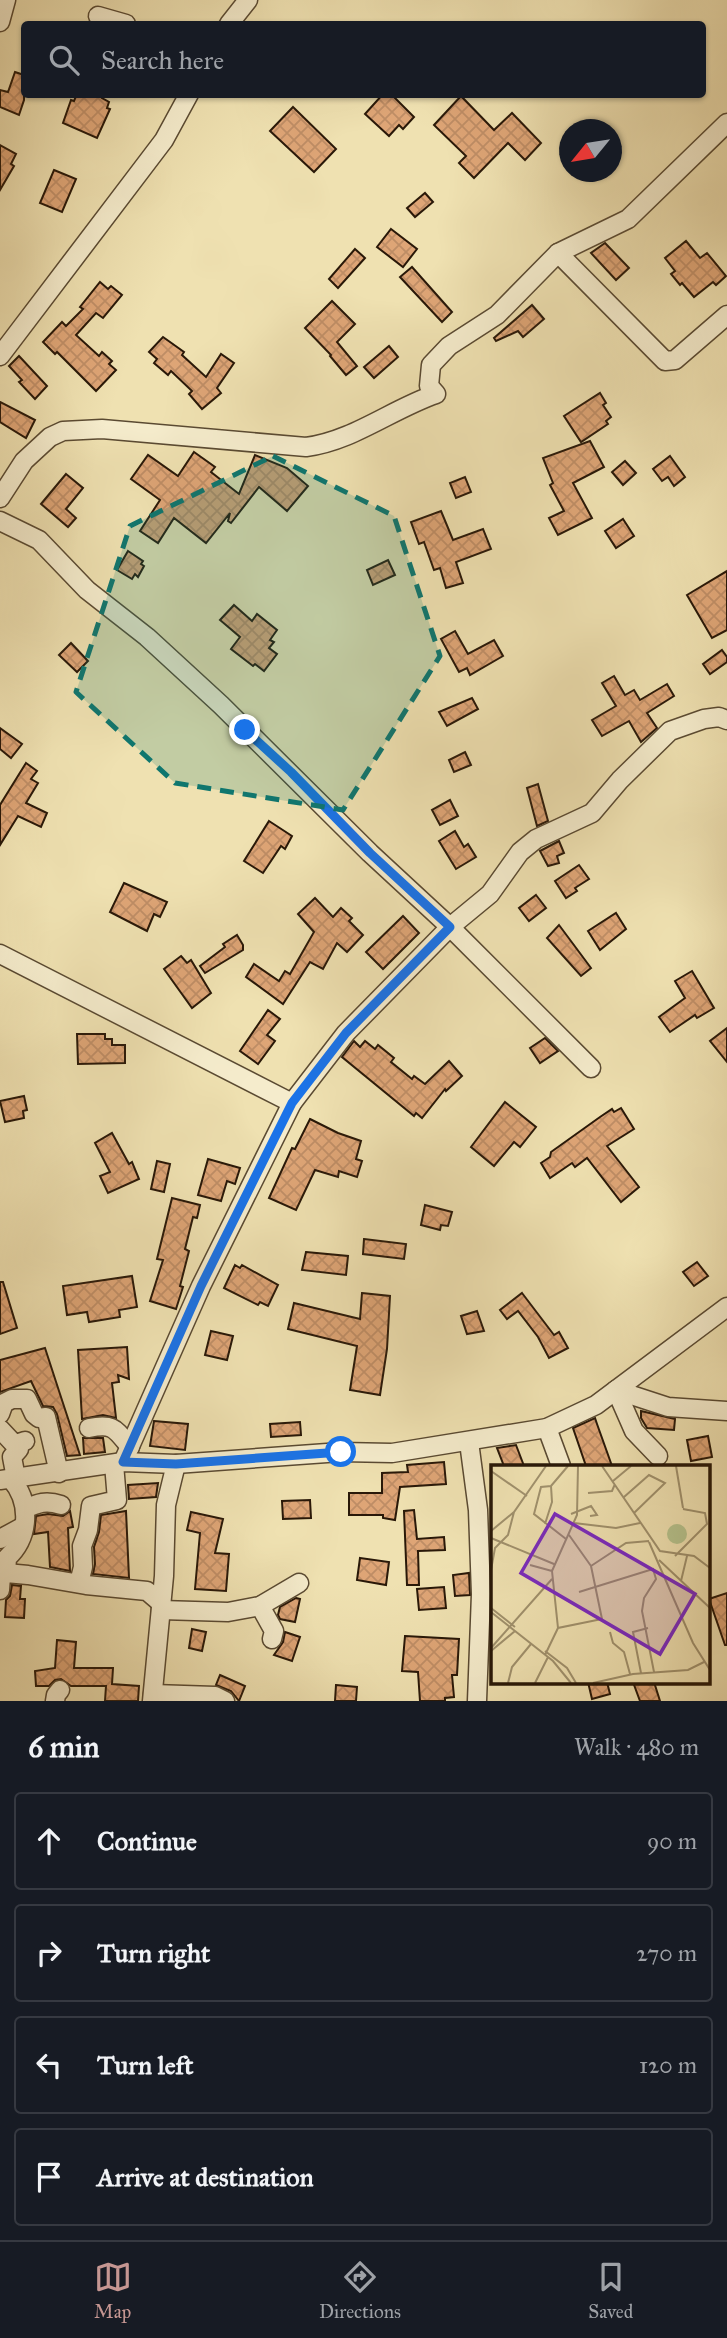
<!DOCTYPE html>
<html lang="en">
<head>
<meta charset="utf-8">
<style>
	:root { --surface:#171b24; --page:#242831; --text:#f1f3f6; --muted:#9ea1a6; --line:#363941; --accent:#c59692 }
	body { margin:0; font-family:"IM FELL Great Primer",serif; background:var(--page); color:var(--text) }
	.compass { position:absolute; left:559px; top:119px; width:63px; height:63px; border-radius:50%; background:var(--surface); box-shadow:0 2px 5px #0004; rotate:240deg }
	.stop { position:absolute; width:21px; height:21px; margin:-16px; border:5px solid #1a73e8; border-radius:50%; background:#fff }
	.stop.end { background:#1a73e8; border-color:#fff; box-shadow:0 2px 7px #0008 }
	.list { margin:0; padding:0; list-style:none }
	h2 { display:flex; justify-content:space-between; align-items:center; height:91px; margin:0; padding:0 28px; font-size:30px }
	h2 small { font-size:23px; font-weight:400; color:var(--muted) }
	.list li { display:grid; grid-template-columns:46px 1fr auto; gap:21px; align-items:center; box-sizing:border-box; height:98px; margin:0 14px 14px; padding:0 14px; border:2px solid var(--line); border-radius:7px }
	.list b { display:block; font-size:26px; white-space:nowrap }
	.list em { font-size:23px; font-style:normal; color:var(--muted) }
	.icon { flex:none; width:38px; height:38px; fill:none; stroke:currentColor; stroke-width:2; stroke-linecap:round; stroke-linejoin:round }
	.map { position:relative; flex:none; width:727px; height:1701px; overflow:hidden }
	.search { position:absolute; background:var(--surface); box-shadow:0 2px 5px #0004; left:21px; right:21px; top:21px; height:77px; display:flex; align-items:center; gap:18px; box-sizing:border-box; padding:0 24px; border-radius:7px; color:var(--muted); font-size:26px }
	.sheet { height:539px; background:var(--surface) }
	nav { display:flex; justify-content:space-around; align-items:center; box-sizing:border-box; height:98px; border-top:2px solid var(--line); background:var(--surface); font-size:19px; color:var(--muted) }
	nav a { display:grid; justify-items:center; gap:4px }
	nav .on { color:var(--accent) }
	.map>svg:first-child { display:block }
</style>
</head>
<body>
<div class="map">
<svg width="727" height="1701" viewBox="0 0 727 1701">
	<defs>
		<pattern id="building-cross-hatch" width="8" height="8" patternUnits="userSpaceOnUse" patternTransform="scale(1.75)"><rect width="8" height="8" fill="#dea576"/><path d="M0 0l8 8M0 8l8-8" fill="none" stroke="#be8d65"/></pattern>
	</defs>
	<rect width="100%" height="100%" fill="#efe1b1"/>
	<filter id="stains"><feTurbulence type="fractalNoise" baseFrequency=".00286" numOctaves="4"/><feColorMatrix values="0 0 0 0 .2 0 0 0 0 .09 0 0 0 0 .02 0 0 0 .5 -.17"/></filter>
	<radialGradient id="worn" r=".72"><stop offset=".6" stop-color="#630" stop-opacity="0"/><stop offset="1" stop-color="#630" stop-opacity=".3"/></radialGradient>
	<!-- building -->
	<g fill="url(#building-cross-hatch)" stroke="#291808" stroke-width="2">
		<path d="M15 72 24 75V100L19 115 0 107V90L8 92Z"/>
		<path d="M77 94H103L102 98 109 102 107 108 110 109 97 138 63 123 71 100 74 101Z"/>
		<path d="M383 94H391L414 117 403 129 399 125 389 136 365 114Z"/>
		<path d="M461 96 494 130 512 113 541 143 525 160 508 143 474 178 459 163 466 156 434 125Z"/>
		<path d="M293 107 336 149 314 172 270 131Z"/>
		<path d="M0 145 16 154 11 164 14 166 0 190Z"/>
		<path d="M54 170 76 179 62 212 40 203Z"/>
		<path d="M425 193 433 202 415 217 407 208Z"/>
		<path d="M391 229 417 249 403 267 377 247Z"/>
		<path d="M686 241 700 258 707 253 726 276 716 285 713 282 694 297 682 283 680 285 671 274 675 271 665 258Z"/>
		<path d="M605 243 629 268 616 280 591 253Z"/>
		<path d="M355 249 365 258 338 288 329 279Z"/>
		<path d="M412 267 452 312 442 322 400 277Z"/>
		<path d="M100 282 108 289 111 286 122 295 103 318 96 313 76 335 99 356 102 352 112 361 109 364 116 370 96 391 57 352 55 354 43 342 62 322 66 326 83 309 80 307Z"/>
		<path d="M332 301 355 324 337 342 357 366 346 375 330 356 331 355 305 328Z"/>
		<path d="M532 305 544 319 523 337 518 331 496 341 494 338Z"/>
		<path d="M163 337 184 352 182 355 206 377 221 354 234 363 217 388 221 393 202 409 189 394 192 391 171 371 168 375 154 363 157 359 149 352Z"/>
		<path d="M389 346 398 357 374 378 364 367Z"/>
		<path d="M19 356 47 386 35 399 19 382 22 380 9 366Z"/>
		<path d="M600 393 606 403 603 405 611 417 606 421 608 424 581 442 564 416Z"/>
		<path d="M0 402 35 420 26 438 0 422Z"/>
		<path d="M590 441 604 467 573 483 592 518 558 535 549 518 564 511 550 485 553 483 543 458Z"/>
		<path d="M194 452 215 467 211 472 239 494 255 455 287 468 308 486 287 511 259 487 231 523 228 521 230 513 206 543 174 518 158 543 140 531 160 500 131 479 148 455 178 476Z"/>
		<path d="M670 456 685 477 674 486 668 477 662 481 653 469Z"/>
		<path d="M625 461 636 473 623 485 612 472Z"/>
		<path d="M66 474 83 488 66 509 76 518 68 527 41 504Z"/>
		<path d="M465 477 471 492 456 498 450 483Z"/>
		<path d="M441 511 453 540 483 529 491 549 456 562 463 583 446 588 440 568 434 570 424 542 419 544 411 522Z"/>
		<path d="M623 519 634 536 616 548 605 531Z"/>
		<path d="M128 551 143 561 141 564 144 566 138 577 135 574 132 579 117 570Z"/>
		<path d="M388 560 395 575 373 585 367 570Z"/>
		<path d="M727 571V630L712 638 687 595Z"/>
		<path d="M234 605 252 621 257 614 277 630 270 640 274 642 269 648 277 654 264 671 255 664 253 666 231 649 240 637 220 620Z"/>
		<path d="M455 631 468 654 494 640 503 656 470 675 467 668 459 672 441 639Z"/>
		<path d="M71 643 88 661 77 672 59 655Z"/>
		<path d="M722 650 727 657V662L710 674 703 664Z"/>
		<path d="M614 676 625 695 634 690 640 700 667 684 674 696 647 713 657 728 641 742 629 721 602 736 592 720 616 706 602 683Z"/>
		<path d="M472 698 478 709 447 726 439 712Z"/>
		<path d="M0 728 22 744 11 758 0 749Z"/>
		<path d="M465 752 471 765 454 772 449 760Z"/>
		<path d="M26 763 37 771 31 779 38 783 26 803 47 813 41 827 18 816 0 845V805Z"/>
		<path d="M538 784 548 821 537 826 527 788Z"/>
		<path d="M450 800 458 816 440 825 432 810Z"/>
		<path d="M269 821 292 836 285 849 281 846 263 873 244 861Z"/>
		<path d="M455 831 464 847 468 844 476 857 456 869 439 841Z"/>
		<path d="M559 841 564 853 557 856 559 863 548 866 540 851Z"/>
		<path d="M579 865 589 879 575 888 577 891 566 898 555 881Z"/>
		<path d="M124 883 167 902 160 917 154 914 147 931 110 912Z"/>
		<path d="M536 895 546 908 529 921 519 908Z"/>
		<path d="M315 898 333 917 341 908 352 918 349 921 363 935 347 952 337 943 323 969 310 962 283 1004 246 977 254 964 279 981 285 971 290 974 314 932 298 914Z"/>
		<path d="M616 913 626 929 600 950 588 931Z"/>
		<path d="M403 916 419 933 383 969 366 952Z"/>
		<path d="M559 925 591 968 581 976 547 938Z"/>
		<path d="M237 935 243 945V950L205 973 200 966 225 947 223 944Z"/>
		<path d="M181 956 187 963 191 960 211 993 192 1008 164 969Z"/>
		<path d="M692 971 714 1008 697 1018 695 1015 670 1032 659 1017 685 998 675 981Z"/>
		<path d="M268 1010 280 1019 267 1035 275 1041 258 1064 240 1051Z"/>
		<path d="M727 1028V1062L710 1041Z"/>
		<path d="M77 1034H105V1039H112V1045H125V1063L78 1064Z"/>
		<path d="M545 1038 558 1051 540 1063 530 1048Z"/>
		<path d="M354 1041 360 1047 365 1041 375 1049 378 1045 394 1058 391 1062 412 1079 414 1076 425 1084 449 1061 462 1076 446 1091 445 1089 422 1118 416 1113 414 1116 342 1057Z"/>
		<path d="M24 1096 27 1110 23 1111 24 1118 5 1122 0 1101Z"/>
		<path d="M505 1102 536 1127 520 1147 514 1142 494 1166 471 1147Z"/>
		<path d="M621 1108 634 1129 607 1146 639 1187 621 1202 587 1158 575 1167 572 1163 550 1178 541 1163 550 1157 551 1152 600 1117 612 1109 614 1112Z"/>
		<path d="M310 1119 338 1133 361 1141 356 1159 362 1161 357 1177 339 1171 338 1177 315 1170 296 1210 269 1198 292 1148 295 1149Z"/>
		<path d="M112 1133 129 1164 132 1162 139 1179 108 1193 100 1176 110 1172 95 1143Z"/>
		<path d="M208 1159 240 1168 235 1184 227 1181 221 1201 198 1195Z"/>
		<path d="M157 1161 170 1164 164 1192 151 1189Z"/>
		<path d="M172 1198 200 1205 197 1218 193 1217 185 1249 189 1251 180 1286 183 1287 176 1309 150 1301 163 1260 157 1259Z"/>
		<path d="M425 1205 452 1212 448 1226 441 1225 440 1230 421 1225Z"/>
		<path d="M364 1239 406 1244 404 1259 363 1254Z"/>
		<path d="M306 1252 348 1256 346 1275 302 1270Z"/>
		<path d="M697 1262 708 1276 694 1286 683 1272Z"/>
		<path d="M235 1265 240 1268 242 1265 278 1285 268 1306 260 1302 258 1305 224 1288Z"/>
		<path d="M132 1276 137 1307 119 1310 120 1317 89 1322 87 1312 67 1315 63 1286Z"/>
		<path d="M0 1282H3L17 1328 0 1334Z"/>
		<path d="M362 1293 390 1296 387 1349 380 1395 350 1390 357 1346 288 1329 294 1303 360 1319Z"/>
		<path d="M522 1293 554 1335 559 1332 568 1348 549 1358 538 1337 518 1311 507 1319 500 1310Z"/>
		<path d="M477 1311 484 1331 467 1334 461 1316Z"/>
		<path d="M211 1331 233 1336 227 1360 205 1355Z"/>
		<path d="M127 1347 129 1379 118 1375 119 1382 112 1383 116 1418 103 1415 82 1419 78 1350Z"/>
		<path d="M45 1348 59 1391 80 1455 67 1456 57 1414 53 1407 43 1406 31 1381 0 1392V1360Z"/>
		<path d="M641 1411 675 1419 674 1430 647 1428 641 1418Z"/>
		<path d="M595 1418 597 1424 612 1466H586L573 1428Z"/>
		<path d="M154 1421 188 1424 185 1450 150 1446Z"/>
		<path d="M300 1422 301 1435 271 1437 270 1424Z"/>
		<path d="M708 1436 712 1457 691 1461 687 1440Z"/>
		<path d="M83 1438H103L105 1452 84 1454Z"/>
		<path d="M516 1445 524 1466H504L497 1448Z"/>
		<path d="M444 1462 446 1484 400 1487 395 1520 383 1518V1515H349V1493H382V1473L408 1472 407 1465Z"/>
		<path d="M158 1483 156 1497 129 1499 128 1485Z"/>
		<path d="M310 1500 311 1518 283 1519 282 1501Z"/>
		<path d="M414 1510 417 1539 444 1537 445 1550 418 1551 419 1585H407L404 1511Z"/>
		<path d="M70 1511 73 1527 68 1528 70 1571 50 1567 48 1532 34 1534 36 1516 48 1514 63 1516Z"/>
		<path d="M126 1511 129 1578 93 1574 95 1564 94 1547 99 1532 101 1515Z"/>
		<path d="M191 1512 223 1519 215 1553 229 1554 226 1591 195 1589 200 1533 187 1530Z"/>
		<path d="M360 1558 389 1562 386 1585 357 1580Z"/>
		<path d="M469 1573 470 1595 455 1596 453 1575Z"/>
		<path d="M12 1585 21 1586 20 1599H25L24 1618 5 1617 6 1600 10 1596Z"/>
		<path d="M444 1587 446 1608 419 1610 417 1589Z"/>
		<path d="M727 1593V1645H725L709 1599Z"/>
		<path d="M296 1598 300 1599 295 1622 280 1619 278 1615 280 1607Z"/>
		<path d="M192 1629 206 1632 202 1651 189 1648Z"/>
		<path d="M285 1632 300 1637 292 1661 274 1655 283 1642Z"/>
		<path d="M405 1636 459 1639 457 1675H452L454 1697 445 1698V1701H420L418 1672 402 1671Z"/>
		<path d="M57 1640 76 1642 74 1668H113L112 1684 139 1686 138 1701H105L106 1686H71L61 1679 55 1680 49 1686H36L35 1671 55 1668Z"/>
		<path d="M220 1675 245 1686 239 1701 231 1691 216 1685Z"/>
		<path d="M588 1682H607L610 1694 592 1699Z"/>
		<path d="M633 1682H654L660 1701H640Z"/>
		<path d="M336 1685 357 1687 356 1701H335Z"/>
	</g>
	<g fill="none" stroke-linecap="round" stroke-linejoin="round">
		<!-- minor casing -->
		<g stroke="#5a4a32" stroke-width="21">
			<g id="minor">
				<path d="M98 16 126 24"/>
				<path d="M0 22 6 0"/>
				<path d="M229 24 248 0"/>
				<path d="M558 253 665 361 675 360 727 315"/>
				<path d="M0 356 164 140 189 94"/>
				<path d="M0 498 24 461 50 437 63 431 102 429 306 447C353 441 392 409 436 394L429 386 431 365 449 346 497 315 558 253 628 219 727 123"/>
				<path d="M0 521 39 540 87 590 147 637 221 705 370 853 450 927 591 1068"/>
				<path d="M0 954 292 1103 201 1286 123 1462"/>
				<path d="M292 1103 346 1033 450 927 490 894 520 852 536 839 592 813 620 780 670 731 704 719 719 717 727 720"/>
				<path d="M616 1390 668 1407 727 1411"/>
				<path d="M616 1390 634 1431 658 1456"/>
				<path d="M0 1414 4 1403 12 1399H27L34 1414 39 1418 46 1417 59 1473"/>
				<path d="M89 1428C114 1423 115 1429 130 1447"/>
				<path d="M547 1428 561 1466"/>
				<path d="M0 1429 15 1445 19 1443"/>
				<path d="M469 1442 478 1510 481 1594 477 1701"/>
				<path d="M16 1478 12 1457 19 1449V1443L25 1441"/>
				<path d="M0 1480 123 1462 176 1464 341 1452 392 1453 547 1428 596 1405 727 1307"/>
				<path d="M25 1509C38 1503 46 1500 61 1505"/>
				<path d="M0 1539 24 1526"/>
				<path d="M6 1573 7 1558C30 1537 31 1502 11 1479"/>
				<path d="M79 1583 83 1567 82 1546 88 1530 91 1506 117 1500 114 1464"/>
				<path d="M0 1590 1 1576 6 1573 28 1575 86 1585 147 1591 161 1603"/>
				<path d="M260 1606 274 1631 272 1639"/>
				<path d="M161 1610 228 1612 260 1606 299 1583"/>
				<path d="M153 1694 215 1696 225 1701"/>
				<path d="M55 1701 56 1695 60 1690"/>
				<path d="M152 1701 164 1576 166 1505 176 1464"/>
			</g>
		</g>
		<!-- minor -->
		<use href="#minor" stroke="#f5eccc" stroke-width="18"/>
	</g>
	<g fill="none" stroke-linecap="round" stroke-linejoin="round">
		<!-- route -->
		<path stroke="#1a73e8" stroke-width="9" d="M245 730 291 772 370 853 450 927 346 1033 292 1103 201 1286 123 1462 176 1464 341 1452"/>
	</g>
	<!-- marked area -->
	<path fill="#0f766e" fill-opacity="0.2" stroke="#0f766e" stroke-width="5" stroke-dasharray="14 9" stroke-linejoin="round" d="M273 456 394 516 440 656 343 810 175 783 76 692 130 526Z"/>
	<!-- overview -->
	<g transform="translate(491 1465)">
		<rect width="219" height="219" fill="#efe1b1"/>
		<path d="M176 69a10 10 0 1 1 20 0a10 10 0 1 1-20 0Z" fill="#b6c38e"/>
		<path fill="none" stroke="#a0916d" stroke-width="2" d="M111 1 169 86 203 91 219 103M185 1 192 43M0 6 36 31M122 16 140 1M97 28 121 26 124 19M133 32 158 10 174 18 143 48M80 49 100 41 106 50 99 51M83 58 125 63 149 58M54 59 61 37 60 21M0 66 23 47 55 1M78 70 100 101 135 78 158 76M0 73 63 99M75 74 43 49 50 22 60 21 77 1M158 77 202 178 219 205M184 91 216 59 214 48 192 44 197 45M168 95 219 143M39 100 61 106M0 105 4 83 17 70 23 47M190 116 196 91M88 127 162 104 165 114 153 133 151 146 163 207M0 143 24 162M0 147 62 196 80 218M67 163 61 106 86 50 87 1M119 167 122 178 133 187 139 209M0 183 61 114M0 186 24 166M54 186 76 203 85 218M54 190 67 163 111 154 100 101M150 208 142 167 157 163M17 218 21 202 40 179M44 218 57 192M102 218 142 209 197 205 213 197"/>
		<path fill="#7b2cbf" fill-opacity="0.15" stroke="#7b2cbf" stroke-width="3.5" d="M64 49 204 129 169 189 30 108Z"/>
		<rect width="219" height="219" fill="none" stroke="#291808" stroke-width="3.5"/>
	</g>
	<rect width="100%" height="100%" filter="url(#stains)"/>
	<rect width="100%" height="100%" fill="url(#worn)"/>
</svg>
<svg class="compass" viewBox="-18 -18 36 36"><path d="M0-13l5 13h-10z" fill="#e53935"/><path d="M0 13l5-13h-10z" fill="#9ea1a6"/></svg>
<div class="stop" style="left:341px;top:1452px"></div>
<div class="stop end" style="left:245px;top:730px"></div>
<div class="search"><svg class="icon" aria-label="search" viewBox="0 0 24 24"><circle cx="10" cy="10" r="6"/><path d="M15 15l6 6"/></svg>Search here</div>
</div>
<section class="sheet">
<h2>6 min<small>Walk · 480 m</small></h2>
<ul class="list">
<li><svg class="icon" aria-label="ahead" viewBox="0 0 24 24"><path d="M12 20V5M6 11l6-6 6 6"/></svg><div><b>Continue</b></div><em>90 m</em></li>
<li><svg class="icon" aria-label="right" viewBox="0 0 24 24"><path d="M7 20v-9h11M14 6l5 5-5 5"/></svg><div><b>Turn right</b></div><em>270 m</em></li>
<li><svg class="icon" aria-label="left" viewBox="0 0 24 24"><path d="M17 20v-9H6M10 6l-5 5 5 5"/></svg><div><b>Turn left</b></div><em>120 m</em></li>
<li><svg class="icon" aria-label="arrive" viewBox="0 0 24 24"><path d="M6 21V4h12l-3 4 3 4H6"/></svg><div><b>Arrive at destination</b></div></li>
</ul>
</section>
<nav>
<a class="on"><svg class="icon" aria-label="map" viewBox="0 0 24 24"><path d="M3 6l6-2 6 2 6-2v14l-6 2-6-2-6 2zM9 4v14M15 6v14"/></svg>Map</a>
<a><svg class="icon" aria-label="directions" viewBox="0 0 24 24"><path d="M12 3l9 9-9 9-9-9zM9 14v-3h6M13 9l2 2-2 2"/></svg>Directions</a>
<a><svg class="icon" aria-label="saved" viewBox="0 0 24 24"><path d="M7 4h10v16l-5-4-5 4z"/></svg>Saved</a>
</nav>
</body>
</html>
